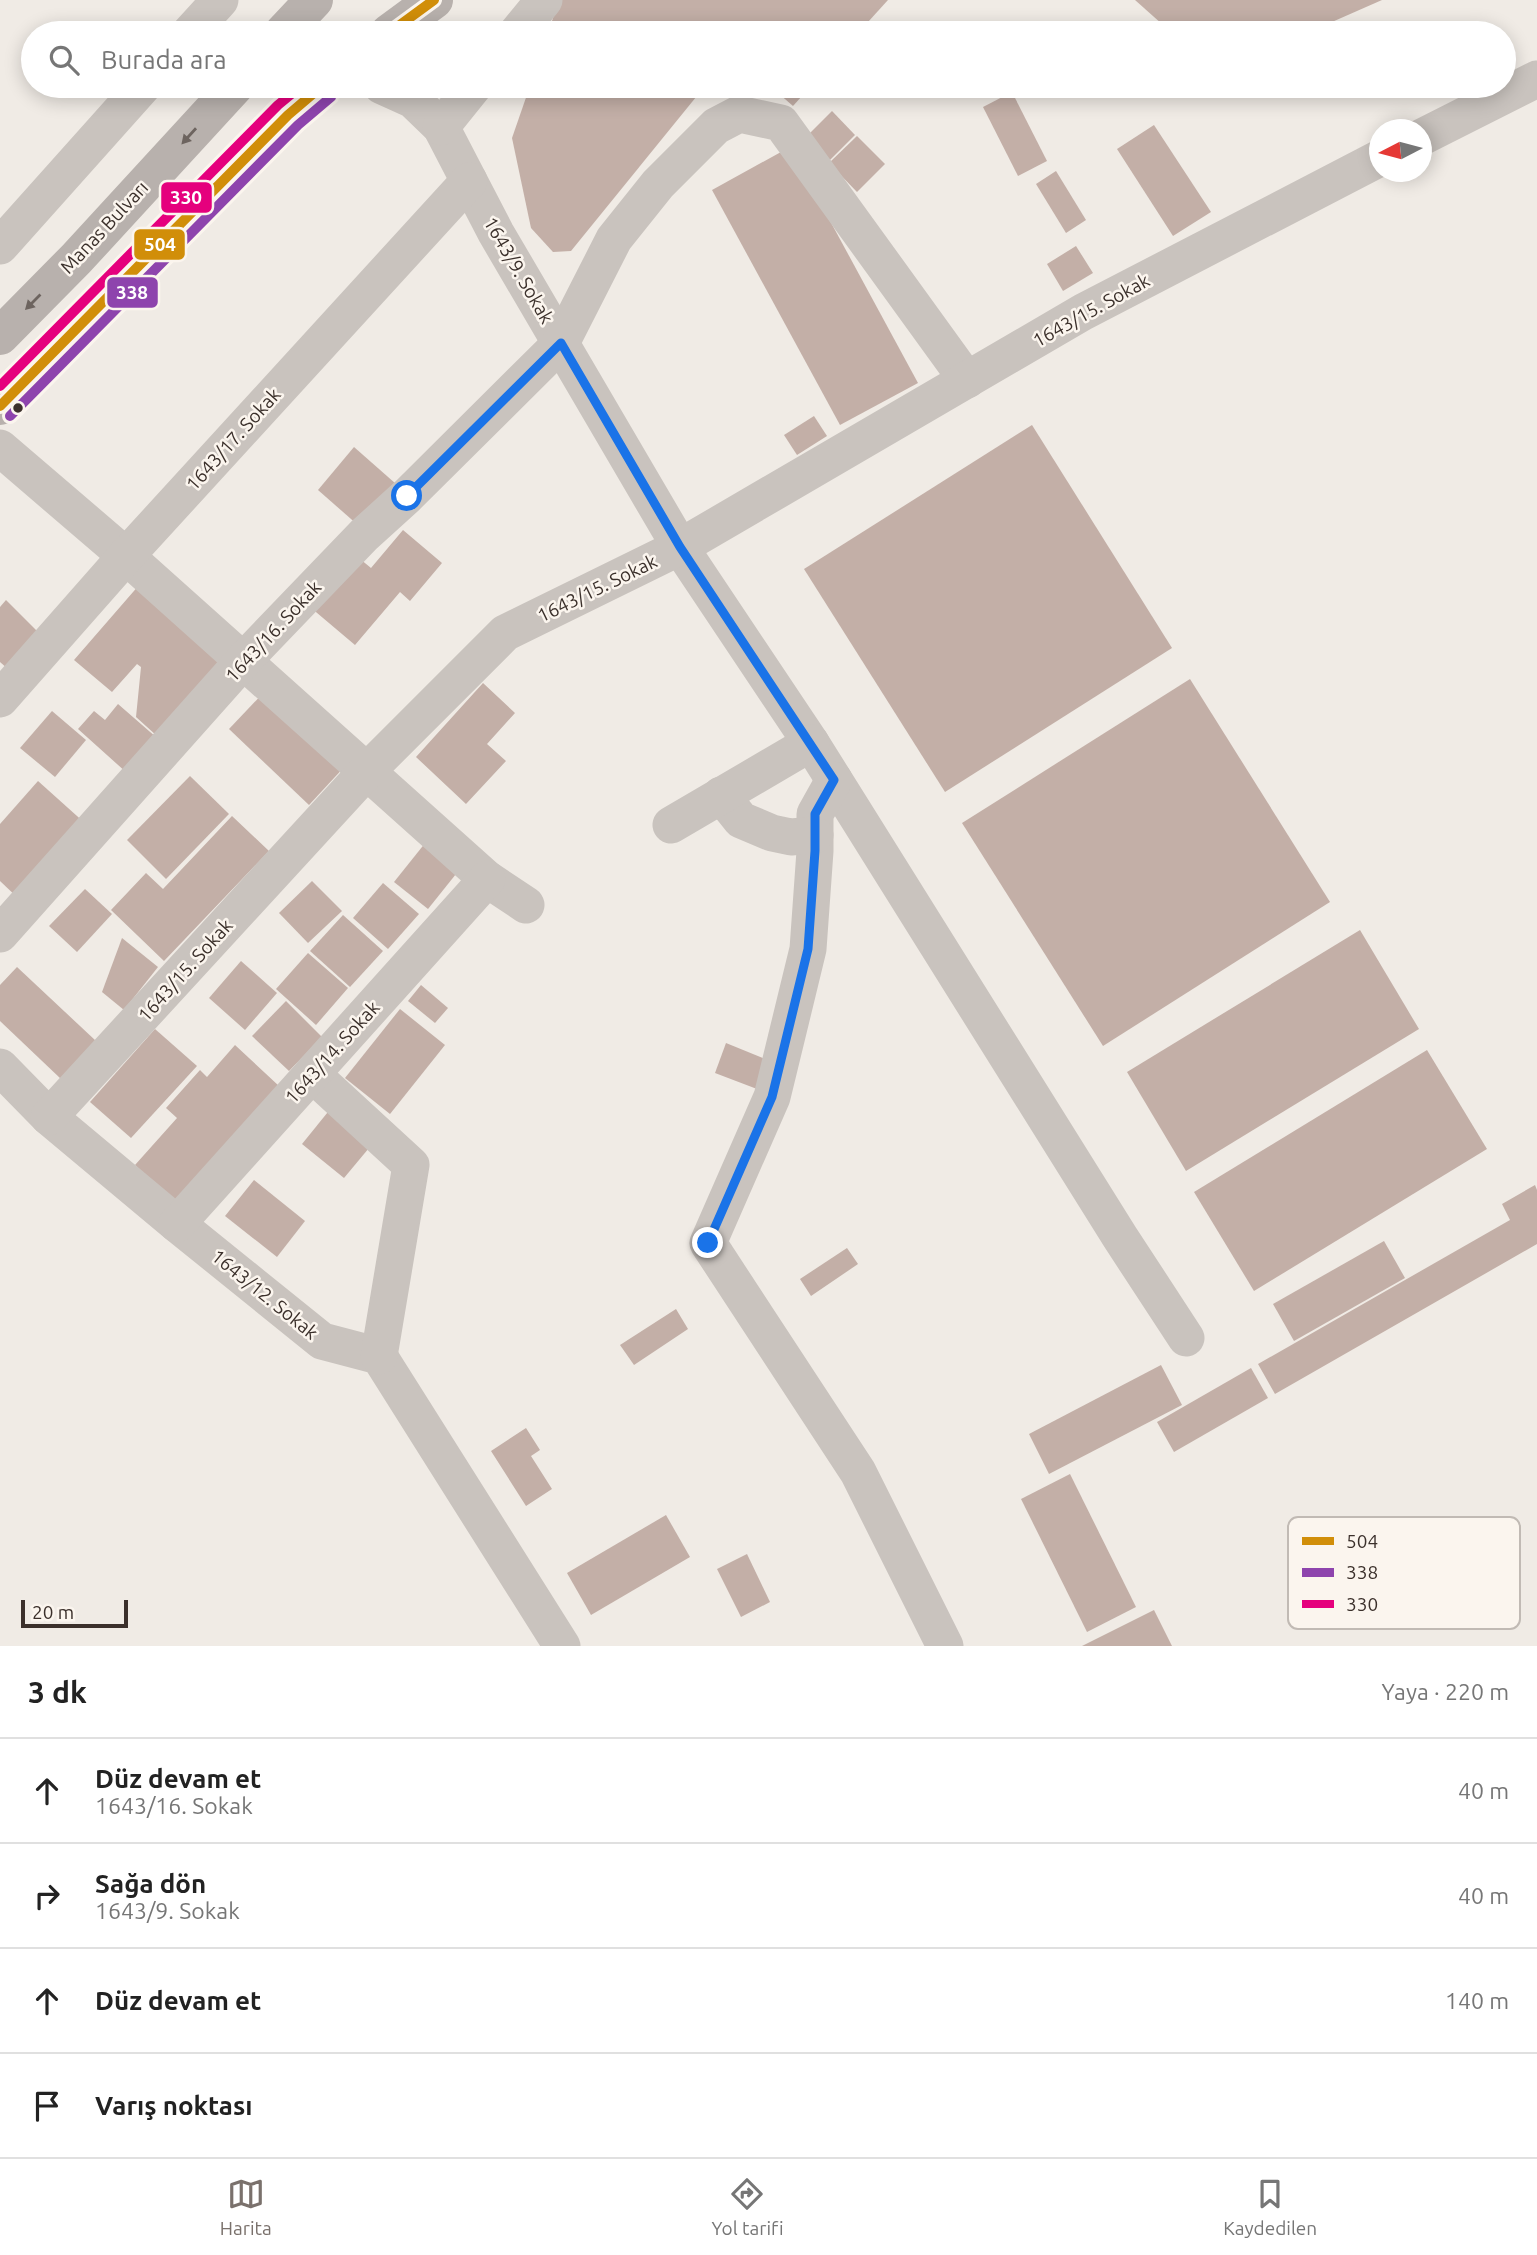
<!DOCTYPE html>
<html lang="tr">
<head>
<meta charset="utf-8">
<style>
	:root { --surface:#fff; --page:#f2f2f2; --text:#222; --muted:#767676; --line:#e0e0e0; --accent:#7a716c }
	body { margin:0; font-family:Ubuntu,sans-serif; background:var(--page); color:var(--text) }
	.compass { position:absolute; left:1369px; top:119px; width:63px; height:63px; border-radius:50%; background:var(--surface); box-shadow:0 4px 18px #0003; rotate:264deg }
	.scale { position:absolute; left:21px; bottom:18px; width:107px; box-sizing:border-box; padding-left:7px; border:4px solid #3b302b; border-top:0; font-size:19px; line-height:24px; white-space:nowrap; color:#3b302b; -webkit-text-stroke:5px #fbf5ee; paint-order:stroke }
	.stop { position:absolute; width:21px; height:21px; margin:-16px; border:5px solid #1a73e8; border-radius:50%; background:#fff }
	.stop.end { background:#1a73e8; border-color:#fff; box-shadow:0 2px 7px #0008 }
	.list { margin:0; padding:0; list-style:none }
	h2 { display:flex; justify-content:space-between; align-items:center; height:91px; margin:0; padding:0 28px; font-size:30px }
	h2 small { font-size:23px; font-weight:400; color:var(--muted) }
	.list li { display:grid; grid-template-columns:46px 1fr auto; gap:21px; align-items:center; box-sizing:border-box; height:105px; padding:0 28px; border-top:2px solid var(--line) }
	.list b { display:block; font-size:26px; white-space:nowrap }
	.list p { margin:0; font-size:23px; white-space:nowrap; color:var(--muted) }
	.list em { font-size:23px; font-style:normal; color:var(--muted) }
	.icon { flex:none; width:38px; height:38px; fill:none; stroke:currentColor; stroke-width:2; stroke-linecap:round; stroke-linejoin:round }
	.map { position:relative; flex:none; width:1537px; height:1646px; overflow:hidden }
	.search { position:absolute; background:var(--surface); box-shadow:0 4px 18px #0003; left:21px; right:21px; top:21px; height:77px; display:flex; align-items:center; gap:18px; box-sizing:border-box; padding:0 24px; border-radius:38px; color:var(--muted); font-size:26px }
	.sheet { height:511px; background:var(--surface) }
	nav { display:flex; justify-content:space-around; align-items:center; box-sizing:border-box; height:98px; border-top:2px solid var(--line); background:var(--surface); font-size:19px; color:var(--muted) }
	nav a { display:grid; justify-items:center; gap:4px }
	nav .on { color:var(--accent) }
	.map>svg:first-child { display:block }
</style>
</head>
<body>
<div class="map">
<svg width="1537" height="1646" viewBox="0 0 1537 1646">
	<rect width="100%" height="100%" fill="#f0ebe5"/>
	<!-- building -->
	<g fill="#c3afa7">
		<path d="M559 0H888L858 33H548Z"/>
		<path d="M1135 0H1382L1307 33H1172Z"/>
		<path d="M530 86H705L571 251 553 252 531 228 512 138Z"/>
		<path d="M770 86H811L793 106Z"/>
		<path d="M1012 92 1047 161 1018 176 983 107Z"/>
		<path d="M832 111 855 135 830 160 807 136Z"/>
		<path d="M1154 125 1211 212 1173 236 1117 149Z"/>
		<path d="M857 136 885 164 857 192 829 163Z"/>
		<path d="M790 147 918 383 840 425 712 190Z"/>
		<path d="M1056 171 1086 220 1066 233 1036 184Z"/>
		<path d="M1076 246 1093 273 1063 291 1047 264Z"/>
		<path d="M814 416 827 436 797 455 784 435Z"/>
		<path d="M1032 425 1172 648 945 792 804 569Z"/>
		<path d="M354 447 396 484 359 526 318 490Z"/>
		<path d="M403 530 442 563 410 601 400 592 355 645 310 607 354 554 371 568Z"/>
		<path d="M140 584 225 660 157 736 136 717 141 667 137 664 112 692 74 660Z"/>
		<path d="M6 600 41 635 8 669 0 662V607Z"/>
		<path d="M1190 679 1330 902 1103 1046 962 823Z"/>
		<path d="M483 683 515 713 487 744 506 761 466 804 416 757Z"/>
		<path d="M267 689 347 764 309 805 229 729Z"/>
		<path d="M118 704 157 738 127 773 78 729 94 711 105 720Z"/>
		<path d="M52 711 86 740 55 777 20 748Z"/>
		<path d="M190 776 229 814 166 879 127 840Z"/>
		<path d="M38 781 87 825 19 899 0 881V824Z"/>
		<path d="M232 816 269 851 164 961 111 910 146 873 163 889Z"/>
		<path d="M426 842 460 869 428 909 394 882Z"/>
		<path d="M312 881 342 911 308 943 279 913Z"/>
		<path d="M383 883 419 914 388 949 353 918Z"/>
		<path d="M85 889 112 914 77 952 49 926Z"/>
		<path d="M343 915 383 951 350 987 310 951Z"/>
		<path d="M1360 930 1419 1029 1186 1171 1127 1072Z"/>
		<path d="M122 938 158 967 124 1010 102 992Z"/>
		<path d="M308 953 348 988 316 1025 276 989Z"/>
		<path d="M241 961 277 993 245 1030 209 998Z"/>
		<path d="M17 967 96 1041 61 1079 0 1021V985Z"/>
		<path d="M421 985 448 1008 435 1023 408 1001Z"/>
		<path d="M286 1001 322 1037 289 1071 252 1036Z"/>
		<path d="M400 1009 445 1045 390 1114 345 1078Z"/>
		<path d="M155 1029 197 1066 131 1138 90 1102Z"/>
		<path d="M726 1043 768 1060 757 1089 715 1073Z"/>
		<path d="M235 1045 279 1086 175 1202 135 1165 177 1118 166 1108 200 1070 207 1077Z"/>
		<path d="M1427 1050 1487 1149 1254 1291 1194 1192Z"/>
		<path d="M332 1107 374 1142 344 1178 302 1144Z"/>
		<path d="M254 1180 305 1221 277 1257 225 1216Z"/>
		<path d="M1535 1185 1537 1190V1244L1275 1394 1258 1364 1510 1220 1502 1204Z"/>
		<path d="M1384 1241 1405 1278 1294 1341 1273 1304Z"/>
		<path d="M847 1248 858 1264 811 1296 800 1279Z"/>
		<path d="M676 1309 688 1329 634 1365 620 1345Z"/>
		<path d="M1161 1365 1182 1405 1049 1474 1029 1434Z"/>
		<path d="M1251 1368 1268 1398 1174 1452 1157 1422Z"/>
		<path d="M526 1428 540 1450 531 1456 552 1489 526 1506 491 1451Z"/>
		<path d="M1070 1474 1136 1607 1087 1632 1021 1499Z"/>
		<path d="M666 1515 690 1557 591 1615 567 1573Z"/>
		<path d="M747 1554 770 1602 741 1617 717 1569Z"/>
		<path d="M1154 1610 1172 1646H1082Z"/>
	</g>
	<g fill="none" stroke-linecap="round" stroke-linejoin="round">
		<!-- minor -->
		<g stroke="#c9c3be" stroke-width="37">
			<path d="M190 33 220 0"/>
			<path d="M517 33 544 0"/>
			<path d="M382 86 413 100 441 127 496 233 680 547 811 743 1120 1237 1186 1338"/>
			<path d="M441 127 474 86"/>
			<path d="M1422 137 1537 79"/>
			<path d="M0 246 143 86"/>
			<path d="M0 448 126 556 487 879 526 905"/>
			<path d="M0 699 126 556 469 181"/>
			<path d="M834 780 815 814V851L808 949 772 1097 708 1243 858 1472 945 1646"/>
			<path d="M721 795 741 820 772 833 791 837 815 835"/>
			<path d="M671 825 811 743"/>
			<path d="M0 934 243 661 364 535 407 496 561 343 614 239 658 184 716 126 739 114 781 123 967 380"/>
			<path d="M0 1067 49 1117 177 1224 322 1341 379 1356 562 1646"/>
			<path d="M312 1074 411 1165 379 1356"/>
			<path d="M49 1117 366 772 505 633 680 547 1083 312 1380 158"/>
			<path d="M177 1224 487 879"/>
		</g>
		<!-- major -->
		<g stroke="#b8b1ad" stroke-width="38">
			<path d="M283 33 314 0"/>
			<path d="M389 33 434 0"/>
			<path d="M0 336 76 259 235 86"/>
			<path d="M0 406 288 115 322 86"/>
		</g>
		<!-- bus-1 casing -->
		<g stroke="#fbf5ee" stroke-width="16">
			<g id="bus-1">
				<path d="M389 33 434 0"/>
				<path d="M0 406 288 115 322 86"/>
			</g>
		</g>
		<!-- bus-2 casing -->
		<g stroke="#fbf5ee" stroke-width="16">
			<path id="bus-2" d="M10 416 298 125 331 97"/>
		</g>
		<!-- bus-3 casing -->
		<g stroke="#fbf5ee" stroke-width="16">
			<path id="bus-3" d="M0 386 278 105 301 86"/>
		</g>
		<!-- bus-1 -->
		<use href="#bus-1" stroke="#d18e09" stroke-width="10"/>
		<!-- bus-2 -->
		<use href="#bus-2" stroke="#8e44ad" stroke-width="10"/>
		<!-- bus-3 -->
		<use href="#bus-3" stroke="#e5007d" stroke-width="10"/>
	</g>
	<!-- one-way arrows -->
	<defs><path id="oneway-solid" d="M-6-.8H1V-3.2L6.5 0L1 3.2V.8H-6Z" transform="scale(1.75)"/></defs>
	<g fill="#6d645f">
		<use href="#oneway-solid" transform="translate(189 136) rotate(132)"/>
		<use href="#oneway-solid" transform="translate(33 302) rotate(135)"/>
	</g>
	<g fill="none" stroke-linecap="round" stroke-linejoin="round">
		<!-- route -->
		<path stroke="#1a73e8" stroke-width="9" d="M407 496 561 343 680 547 834 780 815 814V851L808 949 772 1097 708 1243"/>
	</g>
	<!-- markers -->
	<circle fill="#3b302b" stroke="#fbf5ee" stroke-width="2.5" cx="18" cy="408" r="6"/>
	<g text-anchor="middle" stroke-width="5" stroke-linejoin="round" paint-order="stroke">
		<!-- street labels -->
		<g font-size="19" fill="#3b302b" stroke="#fbf5ee">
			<text transform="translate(104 227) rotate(-47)" y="7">Manas Bulvarı</text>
			<text transform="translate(519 270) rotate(60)" y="7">1643/9. Sokak</text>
			<text transform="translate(1091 310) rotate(-29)" y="7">1643/15. Sokak</text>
			<text transform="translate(233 439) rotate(-48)" y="7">1643/17. Sokak</text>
			<text transform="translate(597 588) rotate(-26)" y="7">1643/15. Sokak</text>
			<text transform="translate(273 631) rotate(-47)" y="7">1643/16. Sokak</text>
			<text transform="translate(185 970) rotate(-48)" y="7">1643/15. Sokak</text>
			<text transform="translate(332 1052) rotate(-48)" y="7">1643/14. Sokak</text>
			<text transform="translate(265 1294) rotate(39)" y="7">1643/12. Sokak</text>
		</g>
	</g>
	<!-- legend -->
	<rect x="1288" y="1517" width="232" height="112" rx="10" fill="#fbf5ee" stroke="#c1bab4" stroke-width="2"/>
	<rect x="1302" y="1537" width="32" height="8" fill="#d18e09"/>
	<rect x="1302" y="1568" width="32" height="9" fill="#8e44ad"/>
	<rect x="1302" y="1600" width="32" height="8" fill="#e5007d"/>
	<g font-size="19" fill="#3b302b">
		<text x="1346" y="1548">504</text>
		<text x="1346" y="1579">338</text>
		<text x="1346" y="1611">330</text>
	</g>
	<g stroke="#fbf5ee" stroke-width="2.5">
		<rect x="160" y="181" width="53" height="33" rx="7" fill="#e5007d"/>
		<rect x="133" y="228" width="53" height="33" rx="7" fill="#d18e09"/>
		<rect x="106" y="276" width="53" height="33" rx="7" fill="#8e44ad"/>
	</g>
	<g font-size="19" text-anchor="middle" font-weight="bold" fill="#fff">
		<text x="186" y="204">330</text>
		<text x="160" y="251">504</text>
		<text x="132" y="299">338</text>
	</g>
</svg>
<svg class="compass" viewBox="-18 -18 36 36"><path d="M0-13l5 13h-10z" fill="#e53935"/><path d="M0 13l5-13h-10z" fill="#767676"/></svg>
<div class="scale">20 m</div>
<div class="stop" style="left:407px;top:496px"></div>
<div class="stop end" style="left:708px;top:1243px"></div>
<div class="search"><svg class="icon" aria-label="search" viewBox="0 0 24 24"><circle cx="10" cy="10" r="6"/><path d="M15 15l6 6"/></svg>Burada ara</div>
</div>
<section class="sheet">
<h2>3 dk<small>Yaya · 220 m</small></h2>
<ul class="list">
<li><svg class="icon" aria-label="ahead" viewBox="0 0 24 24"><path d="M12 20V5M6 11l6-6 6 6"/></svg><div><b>Düz devam et</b><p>1643/16. Sokak</p></div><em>40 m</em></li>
<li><svg class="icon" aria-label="right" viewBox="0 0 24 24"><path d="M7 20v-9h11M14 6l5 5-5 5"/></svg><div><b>Sağa dön</b><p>1643/9. Sokak</p></div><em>40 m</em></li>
<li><svg class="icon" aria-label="ahead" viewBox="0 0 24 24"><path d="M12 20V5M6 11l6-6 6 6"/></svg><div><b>Düz devam et</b></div><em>140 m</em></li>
<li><svg class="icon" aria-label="arrive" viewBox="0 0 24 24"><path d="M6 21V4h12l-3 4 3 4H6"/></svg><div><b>Varış noktası</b></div></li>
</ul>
</section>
<nav>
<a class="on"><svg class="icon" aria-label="map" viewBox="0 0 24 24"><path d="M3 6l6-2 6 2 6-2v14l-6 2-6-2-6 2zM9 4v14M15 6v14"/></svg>Harita</a>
<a><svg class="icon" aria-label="directions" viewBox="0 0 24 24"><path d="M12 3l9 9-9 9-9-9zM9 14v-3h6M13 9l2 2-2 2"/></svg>Yol tarifi</a>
<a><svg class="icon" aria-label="saved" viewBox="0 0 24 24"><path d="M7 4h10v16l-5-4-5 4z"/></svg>Kaydedilen</a>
</nav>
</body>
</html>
